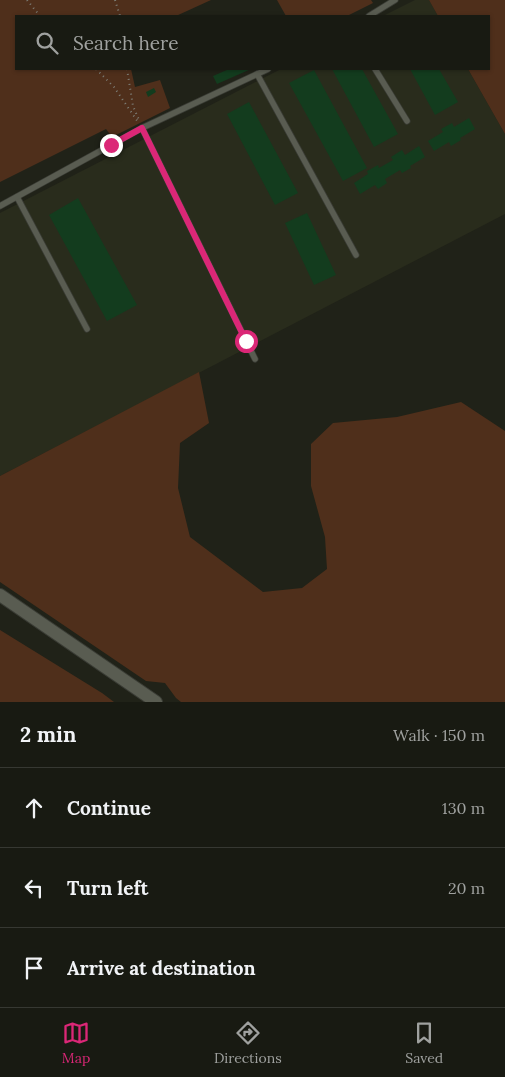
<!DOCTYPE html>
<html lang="en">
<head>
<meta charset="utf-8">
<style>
	:root { --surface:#181a12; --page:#21231b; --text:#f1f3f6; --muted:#9fa19f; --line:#363832; --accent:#db2777 }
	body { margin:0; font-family:Lora,serif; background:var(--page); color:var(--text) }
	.stop { position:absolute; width:15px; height:15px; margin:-11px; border:4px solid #db2777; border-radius:50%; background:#fff }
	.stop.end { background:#db2777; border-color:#fff; box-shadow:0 1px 5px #0008 }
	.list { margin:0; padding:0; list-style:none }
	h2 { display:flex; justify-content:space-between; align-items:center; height:65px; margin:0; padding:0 20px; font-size:21px }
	h2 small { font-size:16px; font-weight:400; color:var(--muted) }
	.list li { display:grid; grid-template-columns:32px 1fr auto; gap:15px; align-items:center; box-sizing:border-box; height:80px; padding:0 20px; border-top:1px solid var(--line) }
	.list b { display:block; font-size:19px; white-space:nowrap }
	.list em { font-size:16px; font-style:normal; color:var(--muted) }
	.icon { flex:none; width:28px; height:28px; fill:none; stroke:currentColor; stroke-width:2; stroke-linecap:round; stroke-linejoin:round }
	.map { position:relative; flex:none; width:505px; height:702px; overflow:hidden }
	.search { position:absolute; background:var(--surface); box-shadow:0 1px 4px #0004; left:15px; right:15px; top:15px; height:55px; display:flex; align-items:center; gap:12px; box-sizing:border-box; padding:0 18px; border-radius:0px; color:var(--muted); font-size:19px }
	.sheet { height:305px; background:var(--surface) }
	nav { display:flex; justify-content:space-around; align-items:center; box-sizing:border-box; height:70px; border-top:1px solid var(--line); background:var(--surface); font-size:14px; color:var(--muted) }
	nav a { display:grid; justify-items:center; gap:2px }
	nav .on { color:var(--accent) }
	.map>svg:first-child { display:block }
</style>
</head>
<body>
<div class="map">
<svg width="505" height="702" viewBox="0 0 505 702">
	<rect width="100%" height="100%" fill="#202218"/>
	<!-- built -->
	<g fill="#292c1c">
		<path d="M415 0H429L438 16H383Z"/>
		<path d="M281 69H468L505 134V214L0 476V213Z"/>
	</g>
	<!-- green -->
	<g fill="#4f2f1b">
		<path d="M0 0H211L176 16H16V69H131L135 87 160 80 170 108 112 137 106 129 0 182Z"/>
		<path d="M277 0H371L373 3 347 16H286Z"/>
		<path d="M429 0H505V134L468 69H489V16H438Z"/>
		<path d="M199 372 209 423 180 443 178 488 190 537 263 592 302 588 327 569 325 537 311 486V444L333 423 397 417 461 402 505 431V702H181L176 698 165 683 146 681 0 582V476Z"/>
		<path d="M0 630 102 693 114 702H0Z"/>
	</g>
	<!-- building -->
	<g fill="#133c1e">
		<path d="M229 69H251L217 84 213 76Z"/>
		<path d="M332 69H362L398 134 374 147Z"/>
		<path d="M410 69H439L458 102 435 115Z"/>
		<path d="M314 70 367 168 343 181 289 83Z"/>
		<path d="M154 88 156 92 148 97 146 92Z"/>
		<path d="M249 102 298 193 275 205 227 114Z"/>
		<path d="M469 118 475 129 460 138 461 140 451 146 449 142 434 151 428 141 443 132 441 129 452 123 454 127Z"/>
		<path d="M419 146 425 157 410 166 411 168 402 173 400 170 385 179 387 183 378 189 375 185 360 194 354 183 368 174 367 171 378 165 379 168 393 160 391 157 402 150 405 155Z"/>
		<path d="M78 198 137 305 107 321 49 215Z"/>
		<path d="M307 213 336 275 314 285 285 223Z"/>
	</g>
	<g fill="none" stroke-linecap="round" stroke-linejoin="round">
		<!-- service casing -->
		<g stroke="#3a3c35" stroke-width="7">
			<g id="service">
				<path d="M369 16 395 0"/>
				<path d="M375 69 407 121"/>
				<path d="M257 74 356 255"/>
				<path d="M142 128 255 359"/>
				<path d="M17 197 87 329"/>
				<path d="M0 206 142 128 268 69"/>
			</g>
		</g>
		<!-- tertiary casing -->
		<g stroke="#3a3c35" stroke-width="14">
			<path id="tertiary" d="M0 595 156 702"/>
		</g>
		<!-- path -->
		<g stroke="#7e7f78" stroke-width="2" stroke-dasharray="1 4" stroke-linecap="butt">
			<path d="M27 0 40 16"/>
			<path d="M115 0 120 16"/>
			<path d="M96 69 114 87 138 122"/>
			<path d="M127 69 133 106 139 120"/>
		</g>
		<!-- service -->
		<use href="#service" stroke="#595c51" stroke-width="5.5"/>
		<!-- tertiary -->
		<use href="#tertiary" stroke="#595c51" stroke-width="12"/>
	</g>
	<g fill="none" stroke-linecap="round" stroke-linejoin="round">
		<!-- route -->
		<path stroke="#db2777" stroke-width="6" d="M111 145 142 128 246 341"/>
	</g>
</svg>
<div class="stop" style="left:246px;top:341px"></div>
<div class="stop end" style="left:111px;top:145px"></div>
<div class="search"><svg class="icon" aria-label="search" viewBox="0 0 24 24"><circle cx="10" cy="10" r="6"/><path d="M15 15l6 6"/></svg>Search here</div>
</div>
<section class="sheet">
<h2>2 min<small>Walk · 150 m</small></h2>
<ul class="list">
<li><svg class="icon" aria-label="ahead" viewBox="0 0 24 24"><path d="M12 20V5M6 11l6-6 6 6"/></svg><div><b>Continue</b></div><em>130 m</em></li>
<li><svg class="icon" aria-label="left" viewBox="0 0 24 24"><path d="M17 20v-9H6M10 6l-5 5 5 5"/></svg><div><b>Turn left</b></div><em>20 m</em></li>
<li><svg class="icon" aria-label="arrive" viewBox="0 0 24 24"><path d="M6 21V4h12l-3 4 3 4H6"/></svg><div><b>Arrive at destination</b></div></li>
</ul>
</section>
<nav>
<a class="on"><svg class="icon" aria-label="map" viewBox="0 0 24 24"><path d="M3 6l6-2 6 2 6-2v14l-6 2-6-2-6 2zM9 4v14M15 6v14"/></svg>Map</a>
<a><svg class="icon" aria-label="directions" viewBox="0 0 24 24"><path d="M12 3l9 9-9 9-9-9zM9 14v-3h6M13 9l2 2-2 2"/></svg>Directions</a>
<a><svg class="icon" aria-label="saved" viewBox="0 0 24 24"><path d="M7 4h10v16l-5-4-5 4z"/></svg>Saved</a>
</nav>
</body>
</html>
